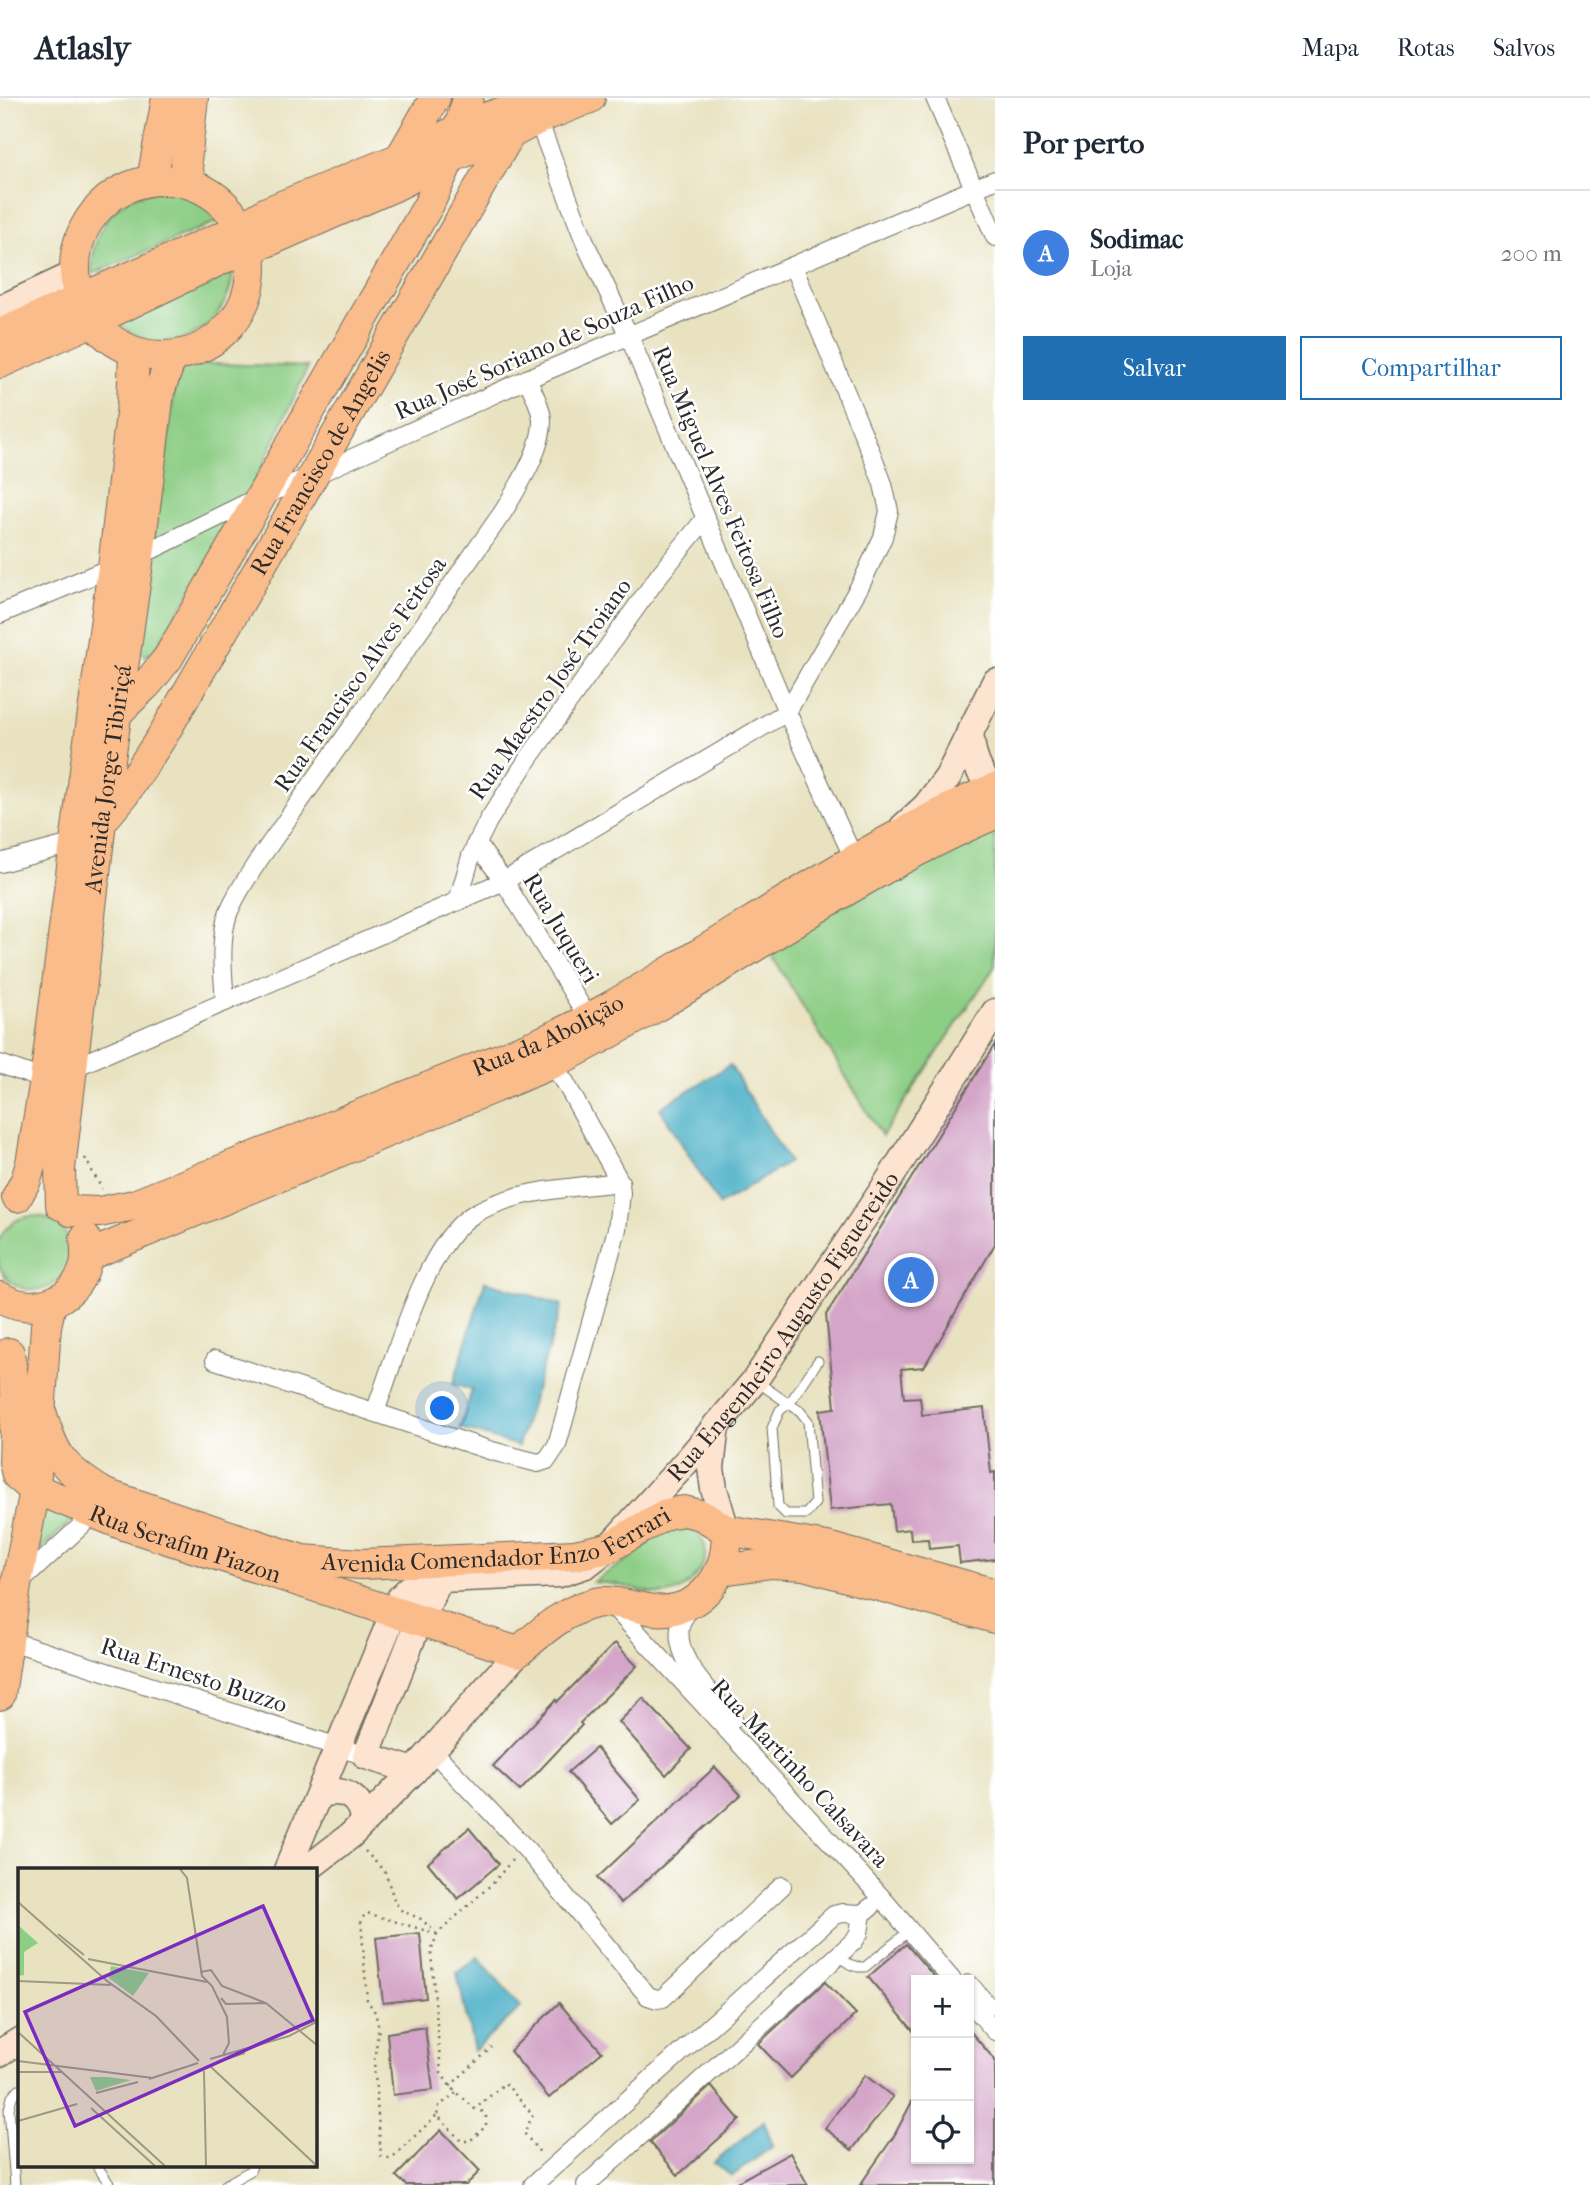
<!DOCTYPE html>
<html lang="pt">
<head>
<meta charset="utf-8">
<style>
	:root { --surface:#fff; --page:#f2f2f3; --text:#1f2937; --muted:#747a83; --line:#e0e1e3; --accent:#1f6fb2 }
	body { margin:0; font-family:"IM FELL French Canon",serif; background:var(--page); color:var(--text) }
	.controls { position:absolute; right:21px; bottom:21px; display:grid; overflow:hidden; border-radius:0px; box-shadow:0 2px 5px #0004 }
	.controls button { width:63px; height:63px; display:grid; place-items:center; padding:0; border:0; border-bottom:2px solid var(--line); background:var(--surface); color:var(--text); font:35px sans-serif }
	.you { position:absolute; left:443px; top:1311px; width:24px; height:24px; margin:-18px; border:5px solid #fff; border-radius:50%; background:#1a73e8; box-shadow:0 0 0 10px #1a73e833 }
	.badge { display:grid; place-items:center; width:46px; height:46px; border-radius:50%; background:var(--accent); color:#fff; font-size:23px; font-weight:700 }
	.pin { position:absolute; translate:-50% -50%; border:4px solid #fff; box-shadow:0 2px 7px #0006 }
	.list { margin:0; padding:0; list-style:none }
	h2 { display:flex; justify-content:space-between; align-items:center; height:91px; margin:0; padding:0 28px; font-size:30px }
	h2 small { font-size:23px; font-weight:400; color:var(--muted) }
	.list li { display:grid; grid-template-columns:46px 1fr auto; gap:21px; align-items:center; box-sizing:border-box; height:126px; padding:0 28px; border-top:2px solid var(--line) }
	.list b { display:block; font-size:26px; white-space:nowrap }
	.list p { margin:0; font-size:23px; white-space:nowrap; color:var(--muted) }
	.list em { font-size:23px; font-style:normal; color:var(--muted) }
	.actions { display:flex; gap:14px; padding:21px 28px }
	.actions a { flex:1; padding:16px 0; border:2px solid var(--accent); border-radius:0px; text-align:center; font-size:24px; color:var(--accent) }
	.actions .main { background:var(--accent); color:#fff }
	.icon { flex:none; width:38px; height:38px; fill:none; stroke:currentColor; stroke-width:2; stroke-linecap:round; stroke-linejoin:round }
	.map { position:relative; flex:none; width:995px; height:2087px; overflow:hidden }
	header { display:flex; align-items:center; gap:42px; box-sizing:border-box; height:98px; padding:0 35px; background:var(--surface); border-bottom:2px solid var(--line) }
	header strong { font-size:33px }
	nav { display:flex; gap:38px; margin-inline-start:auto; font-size:24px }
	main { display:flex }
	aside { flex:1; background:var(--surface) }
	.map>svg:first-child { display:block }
</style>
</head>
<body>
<header>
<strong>Atlasly</strong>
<nav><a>Mapa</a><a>Rotas</a><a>Salvos</a></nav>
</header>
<main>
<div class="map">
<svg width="995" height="2087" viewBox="0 0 995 2087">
	<rect width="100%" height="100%" fill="#fff"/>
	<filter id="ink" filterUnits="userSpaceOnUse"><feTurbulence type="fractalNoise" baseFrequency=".0143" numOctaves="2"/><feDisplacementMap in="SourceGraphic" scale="14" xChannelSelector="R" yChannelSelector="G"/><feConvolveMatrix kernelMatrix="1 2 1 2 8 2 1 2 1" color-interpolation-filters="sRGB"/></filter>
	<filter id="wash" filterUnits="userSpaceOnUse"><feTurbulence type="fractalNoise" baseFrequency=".00686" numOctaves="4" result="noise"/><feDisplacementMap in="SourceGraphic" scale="28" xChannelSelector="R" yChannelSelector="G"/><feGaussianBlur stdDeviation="1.57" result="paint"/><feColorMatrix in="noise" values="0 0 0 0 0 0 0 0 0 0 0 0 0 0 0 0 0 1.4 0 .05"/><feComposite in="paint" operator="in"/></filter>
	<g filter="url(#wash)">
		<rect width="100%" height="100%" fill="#e8e2c0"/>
		<!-- green -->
		<g fill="#8dce85" stroke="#5c7c58" stroke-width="2">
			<path d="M173 92C194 98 209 104 223 121L92 176C91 126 121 90 173 92Z"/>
			<path d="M233 174C230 212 199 246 158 244 142 244 128 232 115 223Z"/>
			<path d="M186 265 308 269 248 399 154 554 146 558 138 551 176 282Z"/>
			<path d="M995 730V868L882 1038 765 846Z"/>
			<circle cx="34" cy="1155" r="37"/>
			<path d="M44 1399 82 1413 31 1460Z"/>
			<path d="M673 1428C726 1429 707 1489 667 1496 652 1498 634 1490 619 1487 611 1485 601 1485 593 1484L633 1458 651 1437Z"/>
		</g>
		<!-- water -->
		<g fill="#46aec5" stroke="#386c78" stroke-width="2">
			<path d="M730 967 789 1064 719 1107 660 1010Z"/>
			<path d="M485 1183 562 1207 518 1348 460 1330 472 1292 453 1286Z"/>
			<path d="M478 1859 521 1909 474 1953 457 1875Z"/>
			<path d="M764 2023 773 2048 732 2078 714 2065Z"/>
		</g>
		<g id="blocks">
			<!-- building -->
			<g fill="#d4a5c8">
				<path d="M995 946V1146L924 1269 901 1271 904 1300 920 1299 922 1317 984 1310 991 1375 995 1374V1461L960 1465 958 1448 929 1451 928 1441 911 1442 910 1431 894 1433 891 1406 830 1412 820 1312 835 1310 826 1217Z"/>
				<path d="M615 1545 637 1568 580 1625 582 1627 520 1693 493 1668 556 1602 557 1604Z"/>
				<path d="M643 1600 691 1651 666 1677 619 1624Z"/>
				<path d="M596 1650 640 1702 612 1726 568 1674Z"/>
				<path d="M715 1669 741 1697 621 1805 597 1780Z"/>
				<path d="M469 1730 499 1766 458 1801 428 1765Z"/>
				<path d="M420 1835 426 1900 383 1905 376 1840Z"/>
				<path d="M906 1846 937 1882H916V1936L868 1879Z"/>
				<path d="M825 1884 856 1916 791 1980 758 1946Z"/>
				<path d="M559 1905 602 1954 549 2000 510 1953Z"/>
				<path d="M425 1929 433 1992 393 1997 387 1935Z"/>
				<path d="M969 1932 995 1962V2087H860L894 2038 916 1996V2061H969Z"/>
				<path d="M865 1977 893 1999 852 2052 825 2030Z"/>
				<path d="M711 1988 740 2022 678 2077 650 2044Z"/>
				<path d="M441 2032 480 2073 466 2087H406L396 2078Z"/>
				<path d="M790 2055 808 2087H732Z"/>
			</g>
		</g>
	</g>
	<g filter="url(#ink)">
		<use href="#blocks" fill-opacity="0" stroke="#6d6b5f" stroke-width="2"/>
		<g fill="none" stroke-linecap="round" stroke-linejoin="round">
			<!-- service casing -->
			<g stroke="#6d6b5f" stroke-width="11">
				<g id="service">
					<path d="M756 1283 789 1306 780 1312 772 1330 778 1408 786 1416H806L815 1405 808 1323 800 1313 789 1306 818 1263"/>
					<path d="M838 1857C847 1865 853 1870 865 1869L909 1833"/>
					<path d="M97 2068 110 2087"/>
					<path d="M15 2087 9 2011 12 1999 19 1991"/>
					<path d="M225 2087 250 2073 252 2068"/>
				</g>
			</g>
			<!-- minor casing -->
			<g stroke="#6d6b5f" stroke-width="20">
				<g id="minor">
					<path d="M935 0 995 139"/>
					<path d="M538 14 544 38 587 149 629 238 787 614 854 761"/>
					<path d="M0 516 139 458 259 399 315 377 527 281 995 82"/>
					<path d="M476 745 504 783 592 926"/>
					<path d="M0 765 75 745"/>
					<path d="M458 803 471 758 488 723 528 661 660 476 705 421"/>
					<path d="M225 904C223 876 219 843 228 816 235 797 247 780 258 763L503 414C517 390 543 351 542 322 541 308 533 294 527 281"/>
					<path d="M0 966 45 982 504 783 787 614 861 486 883 439 889 413 883 386 874 362 793 168"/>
					<path d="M215 1262 492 1353 538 1365 547 1362 557 1347 617 1131 621 1095 620 1084 565 984 546 958"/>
					<path d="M375 1314C395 1261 426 1144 474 1116 516 1091 573 1090 620 1084"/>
					<path d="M16 1488 94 1416"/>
					<path d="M611 1506 882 1800 952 1882"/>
					<path d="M693 1506C689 1512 683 1519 681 1525 671 1559 712 1597 733 1621"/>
					<path d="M8 1542 366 1658"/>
					<path d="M431 1651 527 1752 648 1898 657 1901 663 1900 782 1788"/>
					<path d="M969 1886 988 1908"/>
					<path d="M969 1903 995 1933"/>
					<path d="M533 2087 834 1817 842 1815 862 1816"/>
					<path d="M586 2087 854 1843 859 1835 862 1816 871 1809"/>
				</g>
			</g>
			<!-- secondary casing -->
			<g stroke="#6d6b5f" stroke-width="29">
				<g id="secondary">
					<path d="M0 211 75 176"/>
					<path d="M970 633C972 657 977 676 995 692"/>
					<path d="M903 729 926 708 948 679 995 584"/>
					<path d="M716 1327 711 1370 714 1391 726 1432"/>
					<path d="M414 1673 366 1658 419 1523 440 1481"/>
					<path d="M319 1697C342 1689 362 1698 363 1724"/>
					<path id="s1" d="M287 1772 400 1500 409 1491 440 1481 559 1476 586 1467 608 1450 686 1364 755 1282 884 1090 995 914"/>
					<path d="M306 1772 351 1737 414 1673 518 1554"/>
					<path d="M0 1955 19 1943"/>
				</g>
			</g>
			<!-- primary casing -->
			<g stroke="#6d6b5f" stroke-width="32">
				<g id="primary">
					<path d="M400 60 435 0"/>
					<path d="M152 82 167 0"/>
					<circle cx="163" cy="170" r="88"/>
					<path d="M191 86 186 63 193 0"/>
					<path d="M0 236 242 130 267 114 400 60 474 24 535 3"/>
					<path d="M0 265 93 223 224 160 269 143 395 88 450 60 510 36 540 20 590 0"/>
					<path d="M112 615H117L147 586 168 560 429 106 450 60 468 0"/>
					<path id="s2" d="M101 724 123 698 163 637 510 36 535 0"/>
					<path d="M17 1099 26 1082 31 1065 45 982 75 745 113 469 132 307 134 254"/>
					<path id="s3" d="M61 1107 60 1071 101 724 139 458 159 294 172 258"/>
					<path id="s4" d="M71 1113 99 1114 134 1107 539 945C595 920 644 889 697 857 794 798 890 735 995 690"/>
					<path d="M87 1158 551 966C704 891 838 783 995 716"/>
					<path d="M0 1199C32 1218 74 1205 85 1168 87 1159 86 1150 85 1140"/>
					<path id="s5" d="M9 1255 16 1296 14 1364 17 1377 31 1389 121 1426 518 1554C541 1534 565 1512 595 1505 615 1501 634 1510 654 1512 700 1517 731 1474 726 1432"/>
					<path id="s6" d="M40 1310C54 1359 62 1370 105 1396L302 1462 361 1466 575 1457 608 1450 666 1416 684 1413 701 1417 726 1432 827 1449 995 1496"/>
					<path d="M722 1472 771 1465 804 1467 995 1520"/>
					<path d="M0 1597 16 1488 35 1392 46 1228 51 1205"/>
				</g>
			</g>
			<!-- path -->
			<g stroke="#6d6b5f" stroke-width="2.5" stroke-dasharray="2 5" stroke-linecap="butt">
				<path d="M85 1060 102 1091"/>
				<path d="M365 1753 385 1774 395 1804 402 1813 421 1821 435 1834"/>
				<path d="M512 1762 494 1784 437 1836 431 1854 441 1975 450 1988 475 2011 505 1985 533 2017 524 2035 542 2057"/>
				<path d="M437 1836 367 1815 361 1821 367 1902 375 1914 379 1930 374 1963 381 2058 389 2060 394 2058 437 2017"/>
				<path d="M450 1988 492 1949"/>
				<path d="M456 1995 439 2008 437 2017 461 2043H470L486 2028V2019L479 2009"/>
			</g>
			<!-- service -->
			<use href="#service" stroke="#fff" stroke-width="9"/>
			<!-- minor -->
			<use href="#minor" stroke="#fff" stroke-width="18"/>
			<!-- secondary -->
			<use href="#secondary" stroke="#fde4d1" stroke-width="26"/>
			<!-- primary -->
			<use href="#primary" stroke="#fabc8b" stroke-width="30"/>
		</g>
	</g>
	<g text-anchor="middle" stroke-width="5" stroke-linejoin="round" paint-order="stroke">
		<!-- street labels -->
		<g font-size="24" fill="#2b2b2b" stroke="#fff">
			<text transform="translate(544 249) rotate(-24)" y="8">Rua José Soriano de Souza Filho</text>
			<text dy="8" stroke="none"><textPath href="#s2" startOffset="422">Rua Francisco de Angelis</textPath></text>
			<text transform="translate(721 394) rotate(67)" y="8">Rua Miguel Alves Feitosa Filho</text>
			<text transform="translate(360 576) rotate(-55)" y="8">Rua Francisco Alves Feitosa</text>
			<text transform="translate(550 591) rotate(-55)" y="8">Rua Maestro José Troiano</text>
			<text dy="8" stroke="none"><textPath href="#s3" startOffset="429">Avenida Jorge Tibiriçá</textPath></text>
			<text transform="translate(561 830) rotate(59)" y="8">Rua Juqueri</text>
			<text dy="8" stroke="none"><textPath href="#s4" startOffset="511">Rua da Abolição</textPath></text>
			<text dy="8" stroke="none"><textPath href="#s1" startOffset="798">Rua Engenheiro Augusto Figuereido</textPath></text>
			<text dy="8" stroke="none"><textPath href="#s6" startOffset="518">Avenida Comendador Enzo Ferrari</textPath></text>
			<text dy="8" stroke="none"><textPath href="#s5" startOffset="306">Rua Serafim Piazon</textPath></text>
			<text transform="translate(194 1577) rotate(18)" y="8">Rua Ernesto Buzzo</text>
			<text transform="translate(800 1675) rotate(47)" y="8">Rua Martinho Calsavara</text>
		</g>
	</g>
	<!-- overview -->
	<g transform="translate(18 1770)">
		<rect width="299" height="299" fill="#e8e2c0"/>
		<path d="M0 57 20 75 6 84V107L0 108ZM93 98 131 105 115 128 91 110ZM72 209H90L113 212 78 223Z" fill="#8dce85"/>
		<path fill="none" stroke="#9c9984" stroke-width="2" d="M162 1 169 10 184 108 194 118 209 149 211 175 205 187M0 34 89 113 138 148 181 193M40 66 66 87M70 91 189 114M182 104 193 102 204 118 248 135 300 178M0 113 93 117M203 130 208 136 248 135M0 164 147 298M192 191 271 168 300 153M0 193 135 210M202 193 227 185M193 199 299 298M186 203 188 298M0 204H45M131 211 180 195M78 225 120 214M73 240 137 298M0 253 59 236"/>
		<path fill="#7b2cbf" fill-opacity="0.15" stroke="#7b2cbf" stroke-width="3.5" d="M245 38 295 152 57 258 7 144Z"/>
		<rect width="299" height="299" fill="none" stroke="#2b2b2b" stroke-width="3.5"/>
	</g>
</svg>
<div class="controls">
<button>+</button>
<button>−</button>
<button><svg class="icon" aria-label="locate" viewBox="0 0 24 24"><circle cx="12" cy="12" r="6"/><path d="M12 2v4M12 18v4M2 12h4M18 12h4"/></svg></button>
</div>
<div class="you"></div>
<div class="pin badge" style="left:911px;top:1182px;background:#3f7fe0">A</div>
</div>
<aside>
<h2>Por perto<small></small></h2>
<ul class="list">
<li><span class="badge" style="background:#3f7fe0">A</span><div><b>Sodimac</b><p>Loja</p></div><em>200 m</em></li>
</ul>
<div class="actions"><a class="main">Salvar</a><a>Compartilhar</a></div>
</aside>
</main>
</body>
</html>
